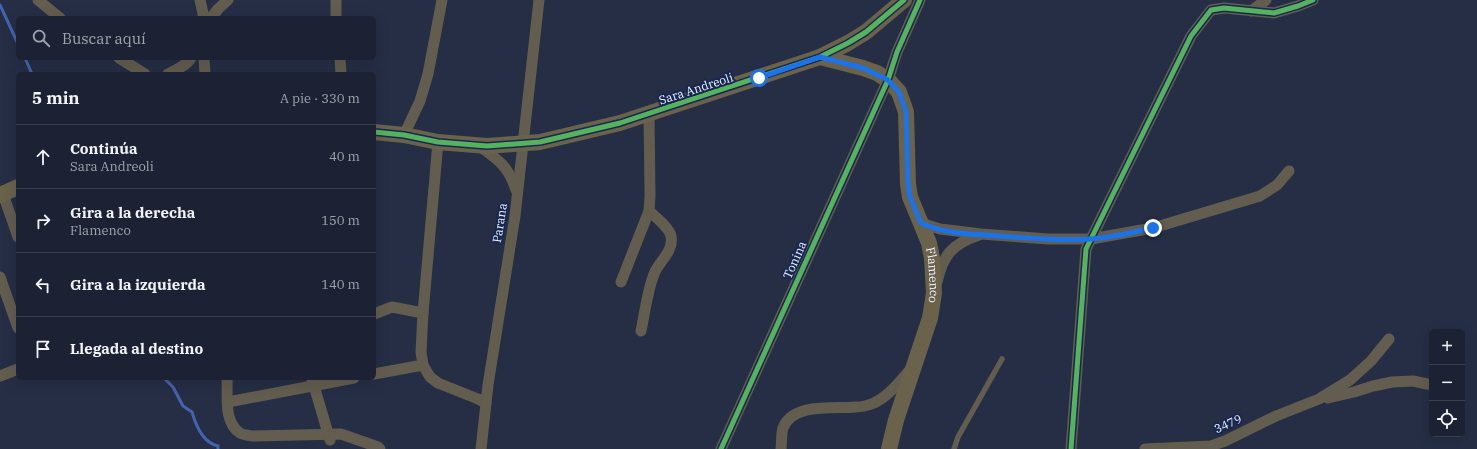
<!DOCTYPE html>
<html lang="es">
<head>
<meta charset="utf-8">
<style>
	:root { --surface:#1c2234; --page:#292f40; --text:#f1f3f6; --muted:#a0a4ac; --line:#3a3f4f }
	body { margin:0; font-family:"IBM Plex Serif",serif; background:var(--page); color:var(--text) }
	.controls { position:absolute; right:12px; bottom:12px; display:grid; overflow:hidden; border-radius:6px; box-shadow:0 4px 16px #0002 }
	.controls button { width:36px; height:36px; display:grid; place-items:center; padding:0; border:0; border-bottom:1px solid var(--line); background:var(--surface); color:var(--text); font:20px sans-serif }
	.stop { position:absolute; width:12px; height:12px; margin:-9px; border:3px solid #1a73e8; border-radius:50%; background:#fff }
	.stop.end { background:#1a73e8; border-color:#fff; box-shadow:0 1px 4px #0008 }
	.list { margin:0; padding:0; list-style:none }
	h2 { display:flex; justify-content:space-between; align-items:center; height:52px; margin:0; padding:0 16px; font-size:17px }
	h2 small { font-size:13px; font-weight:400; color:var(--muted) }
	.list li { display:grid; grid-template-columns:26px 1fr auto; gap:12px; align-items:center; box-sizing:border-box; height:64px; padding:0 16px; border-top:1px solid var(--line) }
	.list b { display:block; font-size:15px; white-space:nowrap }
	.list p { margin:0; font-size:13px; white-space:nowrap; color:var(--muted) }
	.list em { font-size:13px; font-style:normal; color:var(--muted) }
	.icon { flex:none; width:22px; height:22px; fill:none; stroke:currentColor; stroke-width:2; stroke-linecap:round; stroke-linejoin:round }
	.map { position:relative; flex:none; width:1477px; height:449px; overflow:hidden }
	.search { position:absolute; background:var(--surface); box-shadow:0 4px 16px #0002; left:16px; top:16px; width:360px; height:44px; display:flex; align-items:center; gap:10px; box-sizing:border-box; padding:0 14px; border-radius:6px; color:var(--muted); font-size:15px }
	.panel { position:absolute; background:var(--surface); box-shadow:0 4px 16px #0002; left:16px; top:72px; width:360px; height:308px; border-radius:6px }
	.map>svg:first-child { display:block }
</style>
</head>
<body>
<div class="map">
<svg width="1477" height="449" viewBox="0 0 1477 449">
	<rect width="100%" height="100%" fill="#252e45"/>
	<g fill="none" stroke-linecap="round" stroke-linejoin="round">
		<!-- stream -->
		<g stroke="#4362b0" stroke-width="3">
			<path d="M0 5 18 44"/>
			<path d="M25 58 32 74"/>
			<path d="M164 378 173 387 183 406 192 412C196 426 203 443 218 446V449"/>
		</g>
		<!-- lane -->
		<path stroke="#625d4f" stroke-width="5.5" d="M954 449 958 437 1002 359"/>
		<!-- street -->
		<g stroke="#625d4f" stroke-width="11">
			<path d="M38 0 60 18"/>
			<path d="M200 0 203 13V18"/>
			<path d="M1251 11 1266 0"/>
			<path d="M211 18 218 9 228 0"/>
			<path d="M336 18V0"/>
			<path d="M119 58 145 74"/>
			<path d="M204 58 205 74"/>
			<path d="M340 58 341 74"/>
			<path d="M168 74C176 70 186 66 191 58"/>
			<path d="M404 135 420 101 428 74 442 0"/>
			<path d="M438 142 423 313 421 352 423 365 430 377 438 383 478 399 486 403"/>
			<path d="M478 145C498 160 508 165 516 190"/>
			<path d="M3 194 18 237"/>
			<path d="M921 223 940 229 981 234 1048 239H1091L1153 228 1260 196 1277 185 1289 171"/>
			<path d="M0 277 18 328"/>
			<path d="M621 282 649 211 650 196 649 115"/>
			<path d="M937 282C943 255 952 244 979 235"/>
			<path d="M374 314 392 307 423 313"/>
			<path d="M641 331C645 312 647 292 654 274 659 261 674 252 671 236 669 227 655 217 649 211"/>
			<path d="M374 374 423 365"/>
			<path d="M0 376 18 369"/>
			<path d="M227 378C228 395 223 422 240 433 243 435 248 435 252 436L341 434 378 447 380 449"/>
			<path d="M312 379 330 440"/>
			<path d="M1328 398 1354 392 1373 386 1392 382 1413 381 1432 385"/>
			<path d="M228 402 354 378"/>
			<path d="M481 449 488 385 515 216 539 0"/>
			<path d="M721 449 888 80 897 52 920 0"/>
			<path d="M781 449C782 442 781 434 783 428 793 402 835 409 856 407 862 407 869 405 874 403 889 396 899 382 910 370"/>
			<path d="M1071 449 1086 249 1191 36 1211 10 1224 8 1274 13 1298 6 1313 0"/>
			<path d="M1145 449 1211 446 1225 441 1276 416 1319 399 1350 380 1371 361 1389 339"/>
		</g>
		<!-- secondary -->
		<g stroke="#6a624b" stroke-width="16">
			<path id="s1" d="M820 57 863 68 877 73 888 80 899 92 906 112 908 184 910 197 929 243 932 258 934 293 930 318 896 420 889 449"/>
			<path d="M374 132 404 135 438 142 487 146 540 142 620 123 820 57 848 43 866 32 904 0"/>
			<path d="M0 195 18 187"/>
		</g>
		<!-- cycleway casing -->
		<g stroke="#182852" stroke-width="8">
			<g id="cycleway">
				<path d="M374 132 404 135 438 142 487 146 540 142 620 123 820 57 848 43 866 32 904 0"/>
				<path d="M721 449 888 80 897 52 920 0"/>
				<path d="M1071 449 1086 249 1191 36 1211 10 1224 8 1274 13 1298 6 1313 0"/>
			</g>
		</g>
		<!-- cycleway -->
		<use href="#cycleway" stroke="#56b35d" stroke-width="5"/>
	</g>
	<g fill="none" stroke-linecap="round" stroke-linejoin="round">
		<!-- route -->
		<path stroke="#1a73e8" stroke-width="5" d="M759 78 820 57 863 68 888 80 899 92 906 112 908 184 910 197 921 223C944 234 974 234 999 236 1029 238 1060 241 1090 239 1111 238 1132 232 1153 228"/>
	</g>
	<g text-anchor="middle" stroke-width="4" stroke-linejoin="round" paint-order="stroke">
		<!-- street labels -->
		<g font-size="12" fill="#eef3fe" stroke="#182852">
			<text transform="translate(696 89) rotate(-18)" y="4">Sara Andreoli</text>
			<text transform="translate(500 223) rotate(-81)" y="4">Parana</text>
			<text transform="translate(795 260) rotate(-66)" y="4">Tonina</text>
			<text dy="4" stroke="none"><textPath href="#s1" startOffset="277">Flamenco</textPath></text>
			<text transform="translate(1228 424) rotate(-24)" y="4">3479</text>
		</g>
	</g>
</svg>
<div class="controls">
<button>+</button>
<button>−</button>
<button><svg class="icon" aria-label="locate" viewBox="0 0 24 24"><circle cx="12" cy="12" r="6"/><path d="M12 2v4M12 18v4M2 12h4M18 12h4"/></svg></button>
</div>
<div class="stop" style="left:759px;top:78px"></div>
<div class="stop end" style="left:1153px;top:228px"></div>
<div class="search"><svg class="icon" aria-label="search" viewBox="0 0 24 24"><circle cx="10" cy="10" r="6"/><path d="M15 15l6 6"/></svg>Buscar aquí</div>
<section class="panel">
<h2>5 min<small>A pie · 330 m</small></h2>
<ul class="list">
<li><svg class="icon" aria-label="ahead" viewBox="0 0 24 24"><path d="M12 20V5M6 11l6-6 6 6"/></svg><div><b>Continúa</b><p>Sara Andreoli</p></div><em>40 m</em></li>
<li><svg class="icon" aria-label="right" viewBox="0 0 24 24"><path d="M7 20v-9h11M14 6l5 5-5 5"/></svg><div><b>Gira a la derecha</b><p>Flamenco</p></div><em>150 m</em></li>
<li><svg class="icon" aria-label="left" viewBox="0 0 24 24"><path d="M17 20v-9H6M10 6l-5 5 5 5"/></svg><div><b>Gira a la izquierda</b></div><em>140 m</em></li>
<li><svg class="icon" aria-label="arrive" viewBox="0 0 24 24"><path d="M6 21V4h12l-3 4 3 4H6"/></svg><div><b>Llegada al destino</b></div></li>
</ul>
</section>
</div>
</body>
</html>
